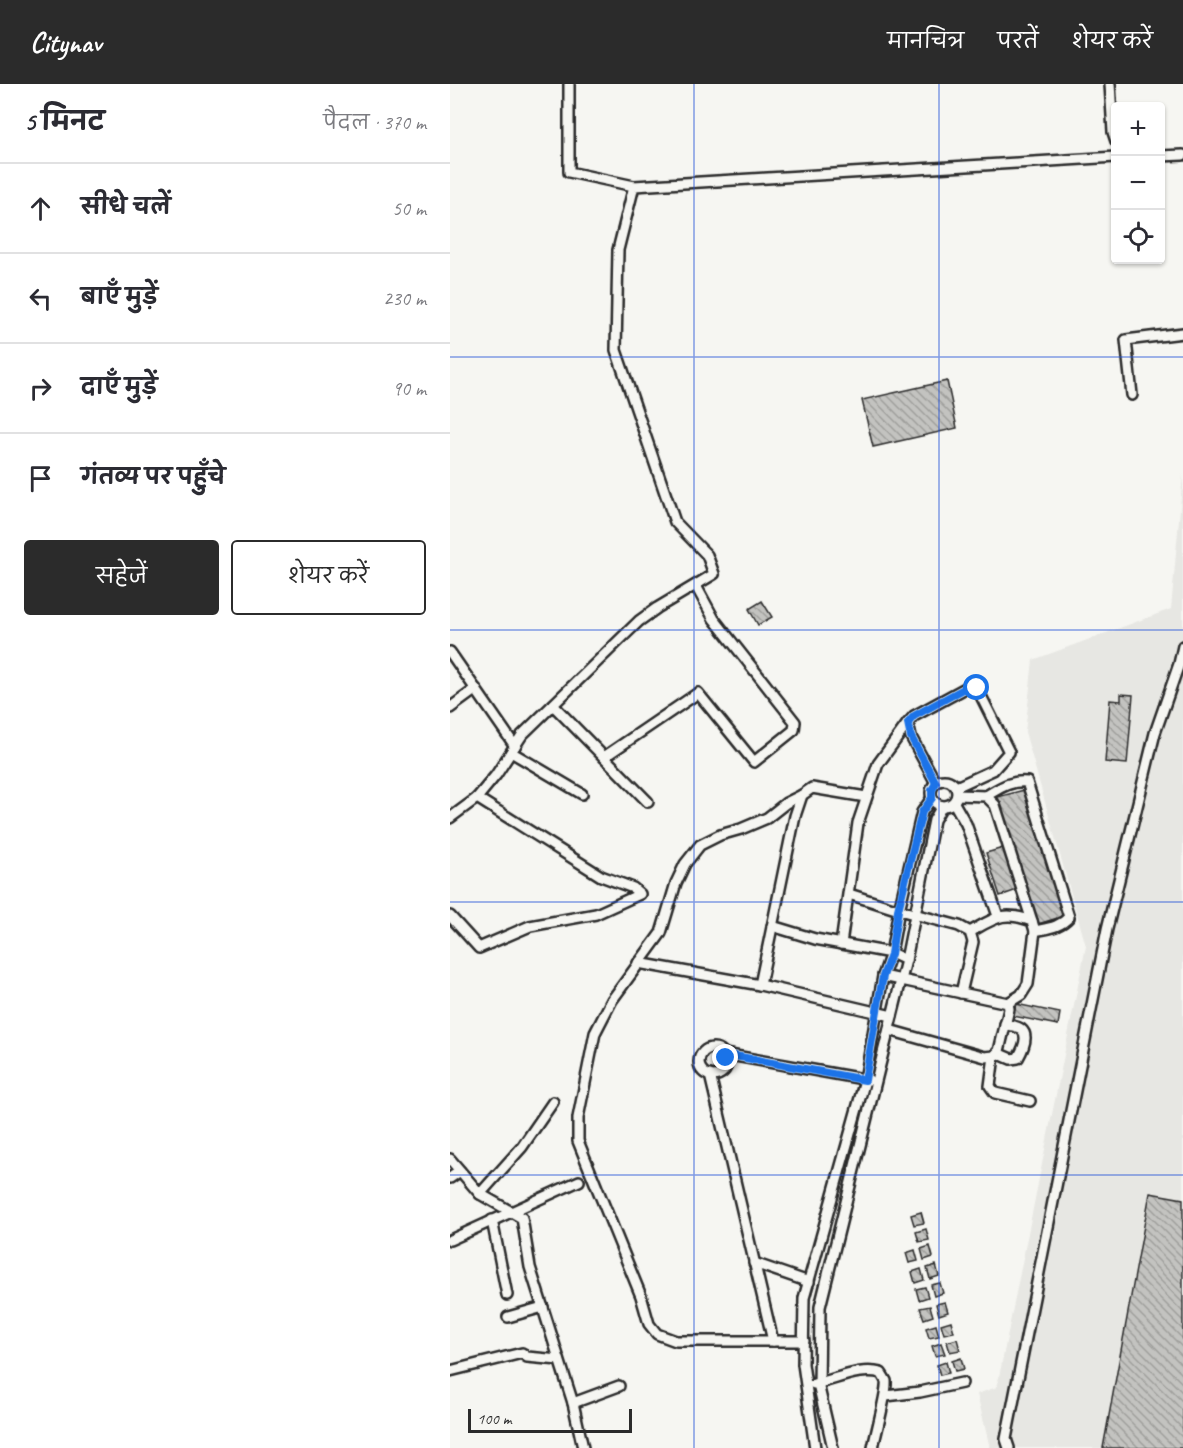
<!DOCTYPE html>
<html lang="hi">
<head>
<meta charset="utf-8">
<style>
	:root { --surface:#fff; --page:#f2f2f3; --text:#2b2b33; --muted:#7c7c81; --line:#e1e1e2; --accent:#2b2b2b }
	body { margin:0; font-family:Caveat,"Playpen Sans Deva",sans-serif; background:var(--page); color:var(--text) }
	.controls { position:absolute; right:18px; top:18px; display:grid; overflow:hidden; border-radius:6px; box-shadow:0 2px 4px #0004 }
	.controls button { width:54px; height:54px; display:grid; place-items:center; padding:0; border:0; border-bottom:2px solid var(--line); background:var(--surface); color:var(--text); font:30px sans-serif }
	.scale { position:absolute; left:18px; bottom:15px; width:164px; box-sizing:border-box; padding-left:6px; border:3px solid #2b2b2b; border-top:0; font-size:16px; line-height:21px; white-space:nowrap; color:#2b2b2b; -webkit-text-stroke:4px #f6f6f2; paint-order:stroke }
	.stop { position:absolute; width:18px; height:18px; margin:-14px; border:4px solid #1a73e8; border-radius:50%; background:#fff }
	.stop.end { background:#1a73e8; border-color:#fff; box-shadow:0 2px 6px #0008 }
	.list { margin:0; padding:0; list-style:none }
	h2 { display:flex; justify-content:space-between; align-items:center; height:78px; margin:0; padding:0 24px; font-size:26px }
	h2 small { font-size:20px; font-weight:400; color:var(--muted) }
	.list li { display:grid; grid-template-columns:39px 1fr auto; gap:18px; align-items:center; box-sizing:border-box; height:90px; padding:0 24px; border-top:2px solid var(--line) }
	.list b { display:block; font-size:22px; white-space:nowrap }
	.list em { font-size:20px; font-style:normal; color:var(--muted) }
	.actions { display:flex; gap:12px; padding:18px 24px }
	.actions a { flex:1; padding:14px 0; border:2px solid var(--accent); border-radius:6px; text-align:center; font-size:21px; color:var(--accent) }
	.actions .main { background:var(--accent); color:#fff }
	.icon { flex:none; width:33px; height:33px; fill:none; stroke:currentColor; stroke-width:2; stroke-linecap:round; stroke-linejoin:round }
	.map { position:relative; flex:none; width:733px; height:1364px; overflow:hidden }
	header { display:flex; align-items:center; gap:36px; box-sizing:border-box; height:84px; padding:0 30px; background:var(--accent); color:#fff }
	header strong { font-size:28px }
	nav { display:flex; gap:33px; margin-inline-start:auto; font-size:21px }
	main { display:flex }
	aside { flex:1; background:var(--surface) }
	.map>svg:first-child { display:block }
</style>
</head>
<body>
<header>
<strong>Citynav</strong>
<nav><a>मानचित्र</a><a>परतें</a><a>शेयर करें</a></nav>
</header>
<main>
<aside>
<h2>5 मिनट<small>पैदल · 370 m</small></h2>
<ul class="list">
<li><svg class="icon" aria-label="ahead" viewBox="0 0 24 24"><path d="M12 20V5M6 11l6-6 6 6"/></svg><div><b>सीधे चलें</b></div><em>50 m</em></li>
<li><svg class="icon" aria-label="left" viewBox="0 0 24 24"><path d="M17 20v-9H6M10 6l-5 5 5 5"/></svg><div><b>बाएँ मुड़ें</b></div><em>230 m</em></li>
<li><svg class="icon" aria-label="right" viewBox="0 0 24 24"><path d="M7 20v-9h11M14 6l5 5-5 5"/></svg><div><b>दाएँ मुड़ें</b></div><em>90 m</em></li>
<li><svg class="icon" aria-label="arrive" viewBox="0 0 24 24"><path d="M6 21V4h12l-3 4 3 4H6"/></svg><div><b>गंतव्य पर पहुँचे</b></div></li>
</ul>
<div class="actions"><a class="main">सहेजें</a><a>शेयर करें</a></div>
</aside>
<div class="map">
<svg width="733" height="1364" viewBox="0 0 733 1364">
	<defs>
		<pattern id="building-back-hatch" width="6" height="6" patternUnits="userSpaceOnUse" patternTransform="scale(1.5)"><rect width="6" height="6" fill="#c3c3c0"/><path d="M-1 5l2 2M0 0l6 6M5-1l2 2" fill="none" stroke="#9f9f9c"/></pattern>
	</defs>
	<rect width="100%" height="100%" fill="#f6f6f2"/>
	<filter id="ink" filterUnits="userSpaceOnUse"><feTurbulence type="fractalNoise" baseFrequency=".0167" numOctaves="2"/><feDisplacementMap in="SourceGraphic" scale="12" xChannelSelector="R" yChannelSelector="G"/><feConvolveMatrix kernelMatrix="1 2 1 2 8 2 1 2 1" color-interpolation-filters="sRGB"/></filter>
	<g filter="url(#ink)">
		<!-- built -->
		<path fill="#e7e7e3" d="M733 391V1364H540L527 1310 547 1303 636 862 575 648 583 576 721 525Z"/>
		<!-- building -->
		<g fill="url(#building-back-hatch)" stroke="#2b2b2b" stroke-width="1.5">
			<path d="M497 297 507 344 423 363 412 316Z"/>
			<path d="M312 517 322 533 308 541 299 525Z"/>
			<path d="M671 610 683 611 677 680 655 678 660 616 671 617Z"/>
			<path d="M574 706 614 832 588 840 548 713Z"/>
			<path d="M553 764 567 806 550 812 536 769Z"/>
			<path d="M566 920 610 929 608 941 563 932Z"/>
			<path d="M700 1109 733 1115V1364H653Z"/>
			<path d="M471 1128 474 1139 464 1141 461 1131Z"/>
			<path d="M476 1145 479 1156 469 1158 466 1148Z"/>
			<path d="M480 1162 483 1173 474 1176 471 1165Z"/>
			<path d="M465 1166 468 1177 459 1179 456 1169Z"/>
			<path d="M486 1181 489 1192 480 1195 477 1184Z"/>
			<path d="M471 1185 474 1196 465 1199 462 1188Z"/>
			<path d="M490 1199 493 1209 484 1212 481 1201Z"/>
			<path d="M475 1203 478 1213 469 1216 466 1205Z"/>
			<path d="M495 1218 498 1228 489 1231 486 1220Z"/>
			<path d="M480 1222 483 1232 474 1235 470 1224Z"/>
			<path d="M501 1237 504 1248 494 1250 491 1240Z"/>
			<path d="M486 1241 489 1252 479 1254 476 1244Z"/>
			<path d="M507 1255 510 1266 500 1268 497 1258Z"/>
			<path d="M491 1259 495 1270 485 1272 482 1262Z"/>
			<path d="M511 1274 514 1285 505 1287 502 1277Z"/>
			<path d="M496 1278 499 1289 490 1291 487 1281Z"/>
		</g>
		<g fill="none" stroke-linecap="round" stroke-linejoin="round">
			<!-- street casing -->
			<g stroke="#2b2b2b" stroke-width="14">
				<g id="street">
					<path d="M119 0V88L184 102"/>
					<path d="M660 0 663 48 666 57"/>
					<path d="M710 72 733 71"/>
					<path d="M682 311 676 256 733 249"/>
					<path d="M0 568 65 662"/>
					<path d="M103 621 198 718"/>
					<path d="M0 624 26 605"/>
					<path d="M61 668 132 710"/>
					<path d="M154 673 248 609 304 678 344 646 345 638 264 535 246 502"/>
					<circle cx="494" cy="709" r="13"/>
					<path d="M486 699 461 653 458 639 464 632 521 601 527 604 559 668 543 686 506 703"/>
					<path d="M352 711 336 719 317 734 291 745 270 751 250 761 235 780 226 799 211 849 162 916 145 949 128 1034V1057L191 1212 199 1240 207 1250 226 1257H354"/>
					<path d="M508 711 536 712 545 721 582 837"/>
					<path d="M536 712C550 704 561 696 577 698L619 833C610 843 599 844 585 847"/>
					<path d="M416 713 362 704 352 711 345 732 310 901 442 932"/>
					<path d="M504 719 516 740 548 832"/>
					<path d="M0 734 27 714 46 691 72 651 189 537 207 524 264 490 257 471 225 438 166 266 168 166 184 102 666 73"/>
					<path d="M399 810 449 826 509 842 520 848 523 858 511 909"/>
					<path d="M0 832 29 864 80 842 146 830 190 810 183 804 151 792 27 714"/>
					<path d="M322 842 365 855 441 869 456 876"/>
					<path d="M520 848C545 834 553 826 582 837L585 847 578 900 571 911 558 919"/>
					<path d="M391 860 408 739 428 680 458 639"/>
					<path d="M188 879 310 901"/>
					<path d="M433 892 558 919 559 925 549 967 544 972 535 973 439 946"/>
					<circle cx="263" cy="978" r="14"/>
					<path d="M547 969 561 975 568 974C572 967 580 952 571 945 567 942 560 942 555 940"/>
					<path d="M274 970 419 996"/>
					<path d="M544 972 540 1002 545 1009 580 1017"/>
					<path d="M260 991 323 1257"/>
					<path d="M0 1075 30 1110 72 1134 80 1183 123 1319 133 1364"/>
					<path d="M0 1094 10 1087"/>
					<path d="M30 1110 72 1063 103 1018"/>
					<path d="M42 1136 57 1211"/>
					<path d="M0 1156 129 1097"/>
					<path d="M304 1179 359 1198"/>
					<path d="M58 1233 93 1223"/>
					<path d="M0 1287 72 1269 77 1273 109 1276"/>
					<path d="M364 1300C386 1296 409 1283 431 1289 432 1290 436 1297 436 1297 438 1306 425 1352 423 1364"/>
					<path d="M436 1312 470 1308 512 1299"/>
					<path d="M123 1319 169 1302"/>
					<path d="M365 1364 353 1280 354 1214 415 996 433 892 441 869 449 826 472 728 482 714"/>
					<path d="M383 1364 369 1304 370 1223 456 876 484 736 492 722"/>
					<path d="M559 1364 556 1355 657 845 705 649 729 580 733 562"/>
				</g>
			</g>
			<!-- street -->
			<use href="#street" stroke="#f6f6f2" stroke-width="9"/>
		</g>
	</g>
	<g fill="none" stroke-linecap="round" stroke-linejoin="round" filter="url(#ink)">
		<!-- route -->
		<path stroke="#1a73e8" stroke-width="8" d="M276 974 274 970 415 996 433 892 441 870 448 826 472 728 482 714V706L486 699 461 653 458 639 464 632 521 601 527 604"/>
	</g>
	<!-- grid -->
	<path fill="none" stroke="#1d4ed8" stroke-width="1.5" stroke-opacity="0.55" d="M244 0V1364M489 0V1364M0 273H733M0 546H733M0 818H733M0 1091H733"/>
</svg>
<div class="controls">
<button>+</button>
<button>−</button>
<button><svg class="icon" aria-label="locate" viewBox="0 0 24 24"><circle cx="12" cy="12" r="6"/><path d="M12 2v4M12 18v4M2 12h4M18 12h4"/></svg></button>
</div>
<div class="scale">100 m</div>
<div class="stop" style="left:527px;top:604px"></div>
<div class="stop end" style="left:276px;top:974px"></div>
</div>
</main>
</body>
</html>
